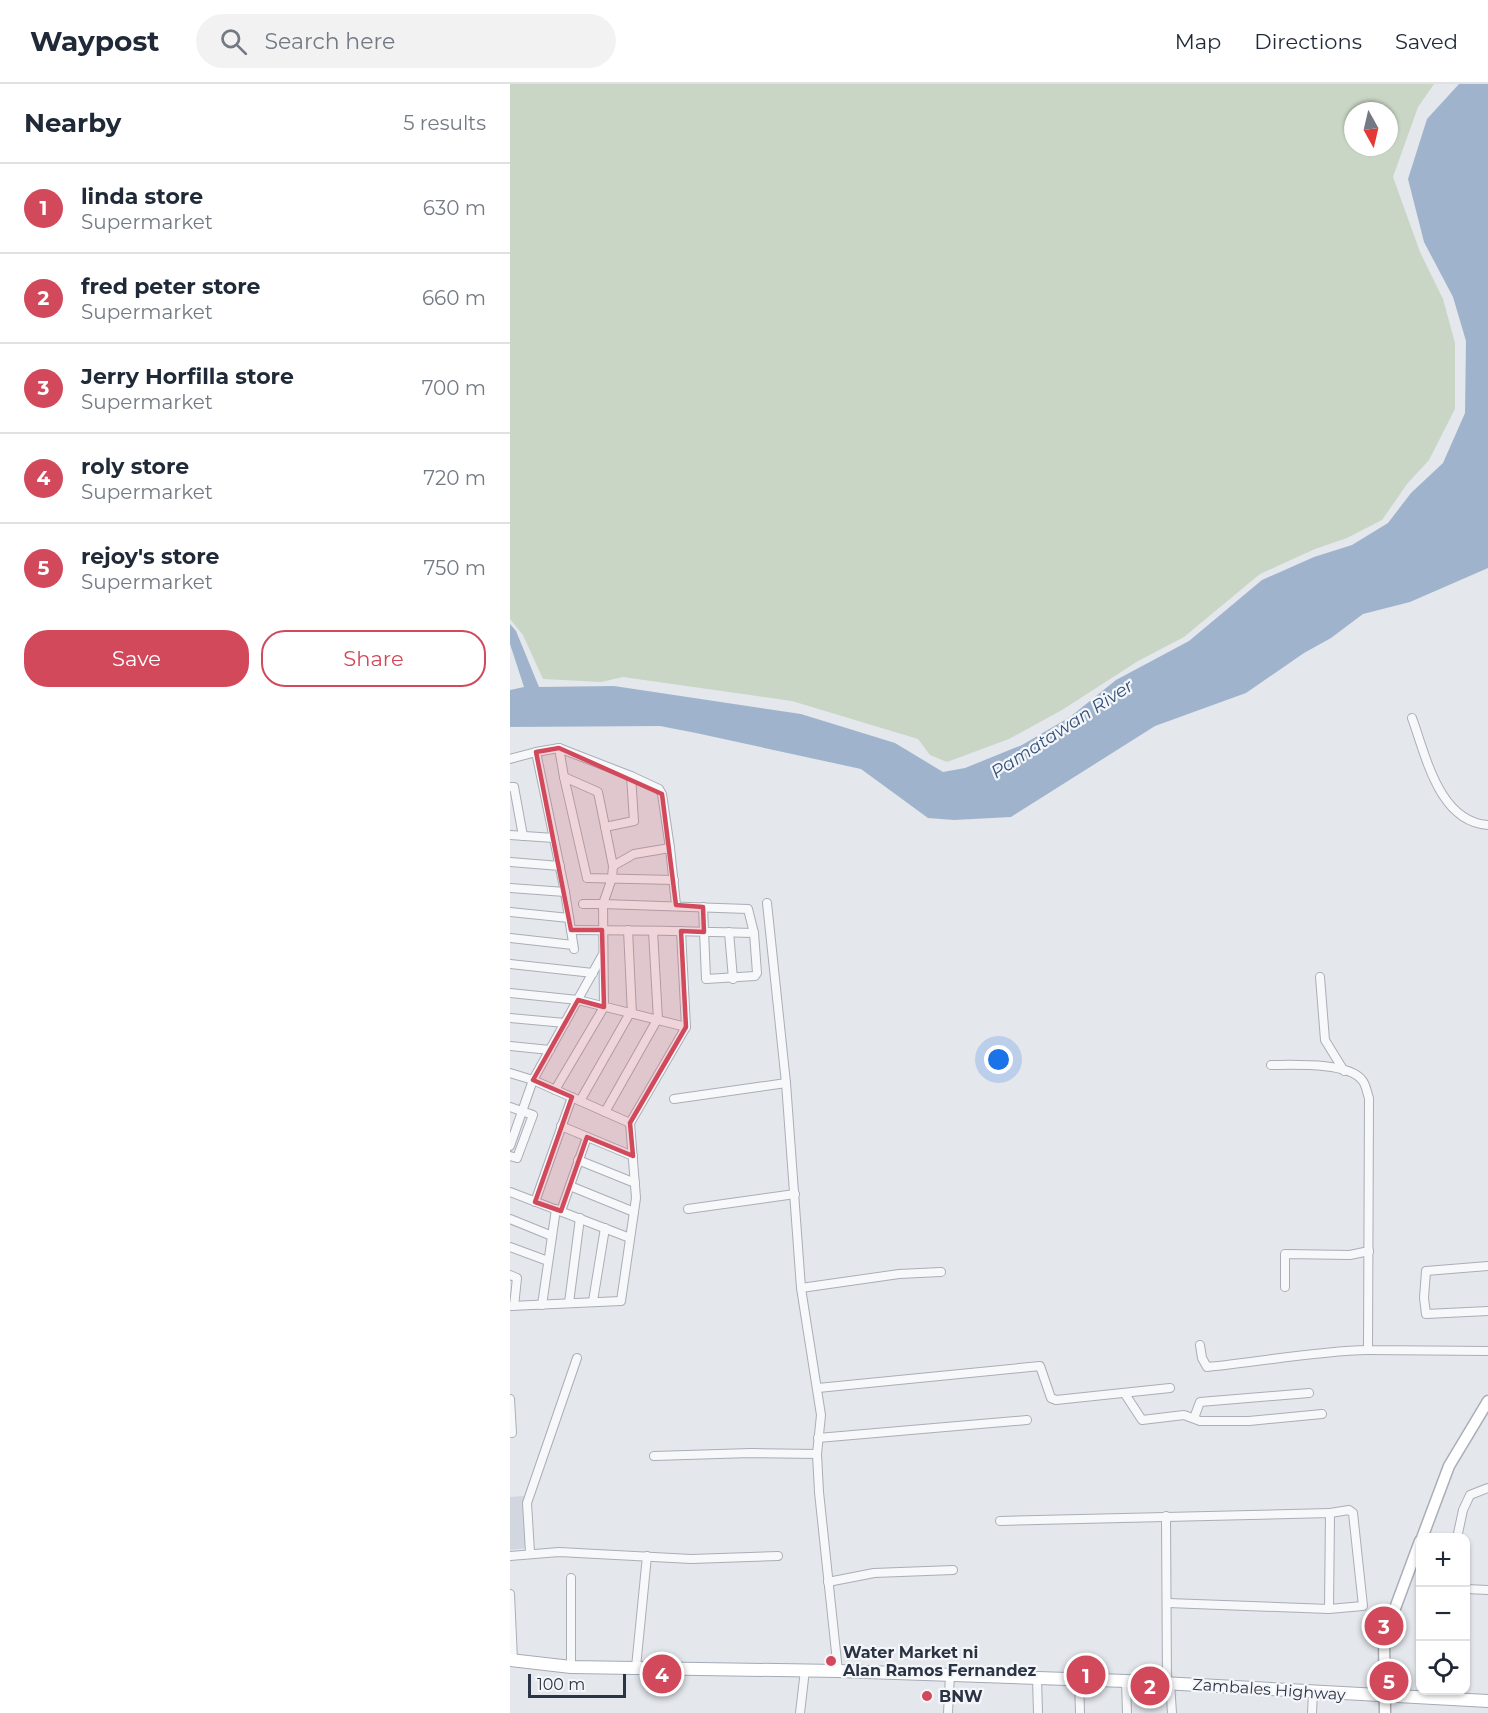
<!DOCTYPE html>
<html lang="en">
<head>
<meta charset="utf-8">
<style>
	:root { --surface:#fff; --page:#f2f2f3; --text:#1f2937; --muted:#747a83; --line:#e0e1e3; --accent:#d1495b }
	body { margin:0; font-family:Montserrat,sans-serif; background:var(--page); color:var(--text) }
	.controls { position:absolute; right:18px; bottom:18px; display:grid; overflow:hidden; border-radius:12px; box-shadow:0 2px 4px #0004 }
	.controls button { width:54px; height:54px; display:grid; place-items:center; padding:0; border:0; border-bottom:2px solid var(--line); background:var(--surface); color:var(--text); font:30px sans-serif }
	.compass { position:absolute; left:834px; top:18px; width:54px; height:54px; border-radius:50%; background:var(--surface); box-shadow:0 2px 4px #0004; rotate:172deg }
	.scale { position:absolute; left:18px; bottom:15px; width:98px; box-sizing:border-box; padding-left:6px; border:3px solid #2b3445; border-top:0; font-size:16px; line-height:21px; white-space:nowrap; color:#2b3445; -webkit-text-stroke:4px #f4f6f9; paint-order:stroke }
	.you { position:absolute; left:489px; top:976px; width:21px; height:21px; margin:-15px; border:4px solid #fff; border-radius:50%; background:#1a73e8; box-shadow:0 0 0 9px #1a73e833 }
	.badge { display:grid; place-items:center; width:39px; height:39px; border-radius:50%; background:var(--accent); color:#fff; font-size:20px; font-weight:700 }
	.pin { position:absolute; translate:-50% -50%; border:3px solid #fff; box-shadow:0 2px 6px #0006 }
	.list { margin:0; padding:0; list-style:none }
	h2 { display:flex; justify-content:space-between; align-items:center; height:78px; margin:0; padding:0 24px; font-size:26px }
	h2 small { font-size:20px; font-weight:400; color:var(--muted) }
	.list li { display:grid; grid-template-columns:39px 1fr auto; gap:18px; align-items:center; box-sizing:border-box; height:90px; padding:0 24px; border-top:2px solid var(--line) }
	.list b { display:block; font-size:22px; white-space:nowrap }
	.list p { margin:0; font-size:20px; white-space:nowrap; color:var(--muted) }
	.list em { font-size:20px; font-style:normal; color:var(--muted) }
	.actions { display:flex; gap:12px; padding:18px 24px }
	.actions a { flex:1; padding:14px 0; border:2px solid var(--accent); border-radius:24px; text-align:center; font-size:21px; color:var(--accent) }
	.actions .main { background:var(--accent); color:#fff }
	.icon { flex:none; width:33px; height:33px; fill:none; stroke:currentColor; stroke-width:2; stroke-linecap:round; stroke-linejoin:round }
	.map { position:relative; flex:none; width:978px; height:1629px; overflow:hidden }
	header { display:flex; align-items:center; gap:36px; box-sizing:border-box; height:84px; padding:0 30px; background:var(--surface); border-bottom:2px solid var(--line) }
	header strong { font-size:28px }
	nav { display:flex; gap:33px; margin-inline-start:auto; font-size:21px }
	.search { width:420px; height:54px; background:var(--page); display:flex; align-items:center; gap:15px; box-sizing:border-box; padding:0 21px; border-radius:33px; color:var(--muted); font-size:22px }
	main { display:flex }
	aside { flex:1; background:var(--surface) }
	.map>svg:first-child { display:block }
</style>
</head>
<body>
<header>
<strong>Waypost</strong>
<div class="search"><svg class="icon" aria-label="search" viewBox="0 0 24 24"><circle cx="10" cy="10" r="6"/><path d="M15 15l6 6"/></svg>Search here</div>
<nav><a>Map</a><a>Directions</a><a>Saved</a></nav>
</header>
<main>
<aside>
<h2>Nearby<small>5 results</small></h2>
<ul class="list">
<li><span class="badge">1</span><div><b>linda store</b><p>Supermarket</p></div><em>630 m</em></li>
<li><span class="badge">2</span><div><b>fred peter store</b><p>Supermarket</p></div><em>660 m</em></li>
<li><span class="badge">3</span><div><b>Jerry Horfilla store</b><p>Supermarket</p></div><em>700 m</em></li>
<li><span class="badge">4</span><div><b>roly store</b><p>Supermarket</p></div><em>720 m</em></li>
<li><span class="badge">5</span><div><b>rejoy's store</b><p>Supermarket</p></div><em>750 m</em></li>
</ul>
<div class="actions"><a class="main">Save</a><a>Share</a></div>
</aside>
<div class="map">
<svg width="978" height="1629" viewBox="0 0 978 1629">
	<rect width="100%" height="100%" fill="#e4e7ec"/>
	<!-- built -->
	<path fill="#d2d6de" d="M14 1412 17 1464 0 1466V1413Z"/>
	<!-- green -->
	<path fill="#c9d6c5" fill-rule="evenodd" d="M0 0H924L908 23 883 93 910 168 933 215 945 259V325L919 376 897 400 872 436 837 454 805 465 750 490 674 553 628 577 552 626 499 655 437 678 420 671 408 655 282 617 113 593 91 598 33 595 13 551 0 535ZM843 27H879V63H843Z"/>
	<!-- water -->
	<path fill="#9fb4cc" d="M949 0H978V484L900 518 853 530 821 554 794 569 736 609 645 642 501 733 444 736 418 734 351 685 186 649 150 642 0 643V606L14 603 0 560V540L6 547 29 603 104 602 291 630 385 659 433 688 455 684 512 661 560 633 606 596 679 557 752 496 804 473 842 461 878 439 901 409 933 379 955 329 956 257 943 213 914 158 898 95 917 35Z"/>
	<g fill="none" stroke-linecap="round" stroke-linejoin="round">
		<!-- street casing -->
		<g stroke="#a9aeb7" stroke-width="10">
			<g id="street">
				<path d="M902 634C916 672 929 738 978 741"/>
				<path d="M49 664 26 668 55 808 64 865"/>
				<path d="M0 675 26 668"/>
				<path d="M121 692 149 705 152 710 160 764"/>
				<path d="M54 693 49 664 121 692 124 737 95 743"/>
				<path d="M0 703H4L13 752"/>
				<path d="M0 751 44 754"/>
				<path d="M0 778 50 782"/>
				<path d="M103 782 88 708 54 693 77 794 164 796"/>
				<path d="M0 804 55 808"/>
				<path d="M257 819 276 999 291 1204 311 1331 307 1370 309 1408 328 1587"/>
				<path d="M166 821 160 764 124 770 103 782 102 794 93 820 238 825 244 849"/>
				<path d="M0 828 59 834"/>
				<path d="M61 846C122 846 183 847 244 849L247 889 245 892 196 895 193 823"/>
				<path d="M118 846 122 930"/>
				<path d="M143 847 148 936"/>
				<path d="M171 847 176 943"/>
				<path d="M219 848 223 895"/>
				<path d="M0 854 63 861"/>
				<path d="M0 880 83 889"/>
				<path d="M810 893 815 956 834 987"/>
				<path d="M0 909 68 916 176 943 120 1039 126 1114 111 1217 0 1222"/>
				<path d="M0 934 55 939"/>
				<path d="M0 962 40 966"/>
				<path d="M761 981C782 981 838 978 852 996 856 1000 857 1009 859 1014L858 1266 978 1267"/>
				<path d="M0 989 23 996 120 1039"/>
				<path d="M45 1006 94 923 93 820H73"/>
				<path d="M164 1015 276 999"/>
				<path d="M70 1017 120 929"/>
				<path d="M0 1023 23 1031 7 1074 0 1072"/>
				<path d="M95 1028 147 936"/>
				<path d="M51 1042 123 1072"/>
				<path d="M0 1062 23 996 92 872"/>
				<path d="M68 1076 125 1099"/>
				<path d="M60 1102 124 1128"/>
				<path d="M0 1108 120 1154"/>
				<path d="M25 1118 62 1013"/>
				<path d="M178 1125 285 1110"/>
				<path d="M51 1127 77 1053"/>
				<path d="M0 1135 42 1152"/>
				<path d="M0 1163 38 1177"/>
				<path d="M978 1182 916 1187 914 1214 916 1230 978 1227"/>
				<path d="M0 1191 7 1194 4 1222"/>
				<path d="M775 1203V1170L840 1171 859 1167"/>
				<path d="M291 1204 389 1190 431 1188"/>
				<path d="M83 1217 95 1144"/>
				<path d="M59 1219 70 1134"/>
				<path d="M32 1221 46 1125"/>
				<path d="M690 1261 692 1274 697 1283C751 1278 804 1267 858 1266"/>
				<path d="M308 1304 530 1282 541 1314 546 1316 660 1304"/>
				<path d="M615 1310 632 1336 674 1331 690 1337H739L812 1330"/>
				<path d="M0 1315 2 1349"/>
				<path d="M684 1334 690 1318 799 1309"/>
				<path d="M308 1354 517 1336"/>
				<path d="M144 1372 241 1369 307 1370"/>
				<path d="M656 1432 657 1599"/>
				<path d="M490 1437 820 1429 819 1525"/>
				<path d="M947 1454 953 1426 960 1411 978 1404"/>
				<path d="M20 1468 17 1419 67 1274"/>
				<path d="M0 1472 49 1468 181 1475 268 1472"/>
				<path d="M318 1498 364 1489 443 1486"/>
				<path d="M956 1505 978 1506"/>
				<path d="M0 1510 3 1576"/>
				<path d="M658 1519 819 1525 853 1522 843 1429 839 1426 820 1429"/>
				<path d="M61 1583V1494"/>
				<path d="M126 1583 137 1472"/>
				<path d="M527 1594 528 1629"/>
				<path d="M569 1595 570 1629"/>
				<path d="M616 1597 617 1629"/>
				<path d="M660 1599 662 1629"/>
				<path d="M290 1629 295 1586"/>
				<path d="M438 1629 440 1591"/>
				<path d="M802 1629 803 1608"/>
			</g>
		</g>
		<!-- secondary casing -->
		<g stroke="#a9aeb7" stroke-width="13">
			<g id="secondary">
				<path d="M912 1454 939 1382 978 1317"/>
				<path d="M875 1629 874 1554 910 1457"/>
			</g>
		</g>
		<!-- primary casing -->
		<g stroke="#a3abb8" stroke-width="14">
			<path id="primary" d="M0 1576 61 1583 328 1587 616 1597 978 1617"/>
		</g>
		<!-- street -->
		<use href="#street" stroke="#f7f8fa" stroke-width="8"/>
		<!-- secondary -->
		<use href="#secondary" stroke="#fff" stroke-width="10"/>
		<!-- primary -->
		<use href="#primary" stroke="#fff" stroke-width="12"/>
	</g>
	<!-- marked area -->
	<path fill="#d1495b" fill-opacity="0.2" stroke="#d1495b" stroke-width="4.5" stroke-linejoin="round" d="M49 664 152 710 166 821 193 823 194 848 171 847 176 943 120 1039 123 1072 77 1053 51 1127 25 1118 62 1013 23 996 68 916 94 923 92 846H61L26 668Z"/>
	<!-- markers -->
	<g fill="#d1495b" stroke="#f4f6f9" stroke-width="2">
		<circle cx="321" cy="1577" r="6"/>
		<circle cx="417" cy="1612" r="6"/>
	</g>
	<g text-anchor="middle" stroke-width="4.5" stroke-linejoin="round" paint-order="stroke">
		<!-- poi labels -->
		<g font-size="16" font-weight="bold" fill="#2b3445" stroke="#f4f6f9" text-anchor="start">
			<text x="333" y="1574">Water Market ni<tspan x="333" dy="18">Alan Ramos Fernandez</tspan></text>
			<text x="429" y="1618">BNW</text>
		</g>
		<!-- street labels -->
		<g font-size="16" fill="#2b3445" stroke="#f4f6f9">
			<text transform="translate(759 1605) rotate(4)" y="6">Zambales Highway</text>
		</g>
		<!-- water labels -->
		<g font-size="18" font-style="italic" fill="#34527a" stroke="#f4f6f9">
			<text transform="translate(552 645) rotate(-33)" y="6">Pamatawan River</text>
		</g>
	</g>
</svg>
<div class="controls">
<button>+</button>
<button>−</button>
<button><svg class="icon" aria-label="locate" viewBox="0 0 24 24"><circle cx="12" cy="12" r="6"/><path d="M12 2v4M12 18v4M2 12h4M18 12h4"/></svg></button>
</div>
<svg class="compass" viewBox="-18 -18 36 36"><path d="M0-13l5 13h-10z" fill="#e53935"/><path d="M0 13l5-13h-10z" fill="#747a83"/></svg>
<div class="scale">100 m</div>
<div class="you"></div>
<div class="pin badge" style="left:576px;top:1591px">1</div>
<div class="pin badge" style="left:640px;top:1602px">2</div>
<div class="pin badge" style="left:874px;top:1542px">3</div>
<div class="pin badge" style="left:152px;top:1590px">4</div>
<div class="pin badge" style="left:879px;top:1597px">5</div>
</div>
</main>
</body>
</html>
